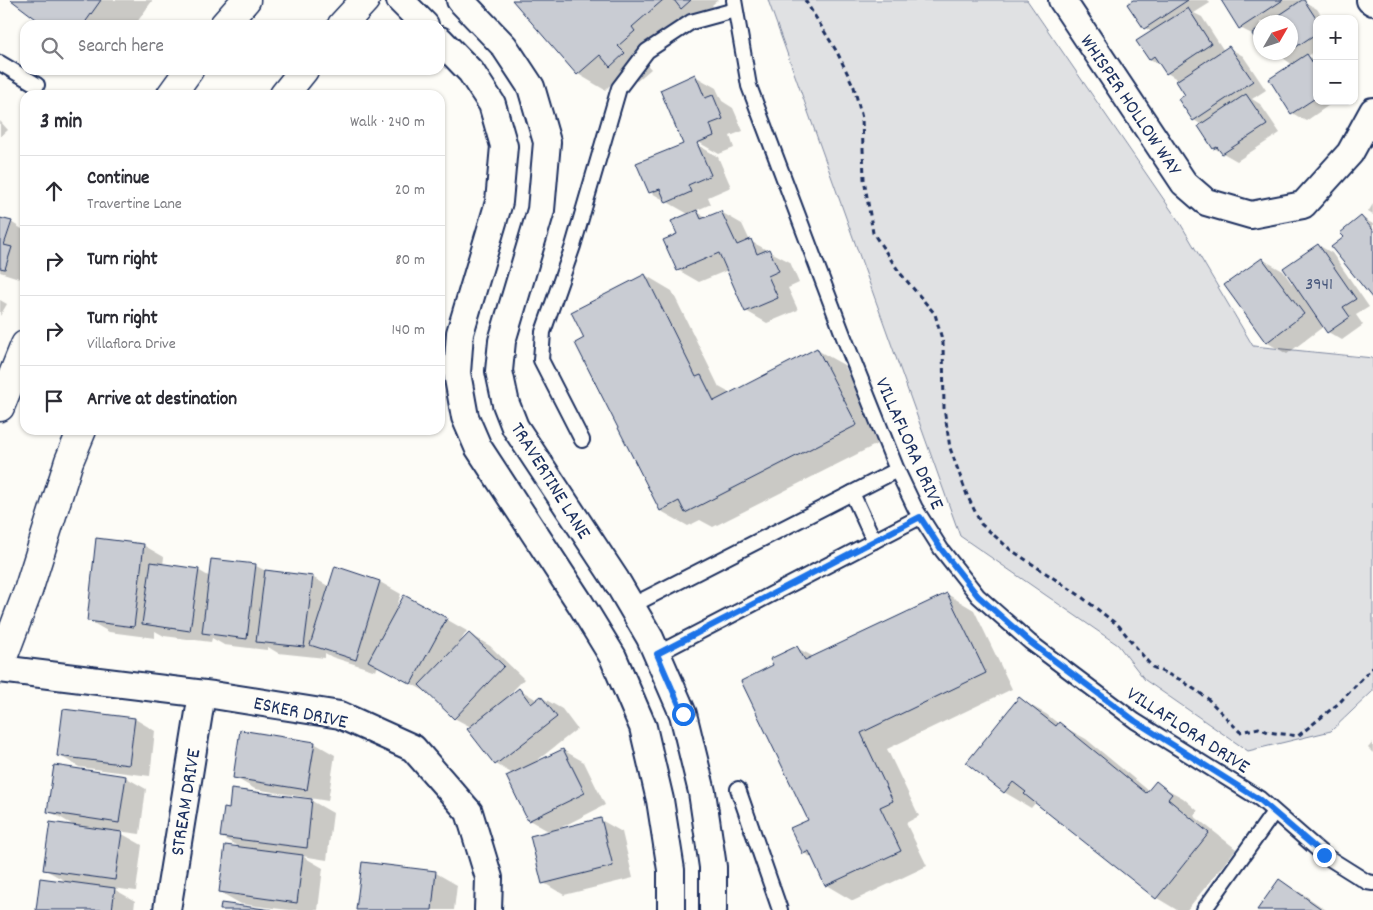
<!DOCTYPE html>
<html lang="en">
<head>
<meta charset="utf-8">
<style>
	:root { --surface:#fff; --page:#f7f7f7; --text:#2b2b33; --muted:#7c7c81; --line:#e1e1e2 }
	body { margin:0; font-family:Dekko,sans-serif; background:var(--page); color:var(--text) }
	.controls { position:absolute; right:15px; top:15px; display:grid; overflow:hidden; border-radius:10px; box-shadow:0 1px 4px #0004 }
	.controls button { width:45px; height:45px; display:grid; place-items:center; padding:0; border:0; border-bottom:1px solid var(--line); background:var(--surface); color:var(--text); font:25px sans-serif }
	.compass { position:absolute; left:1253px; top:15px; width:45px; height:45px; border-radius:50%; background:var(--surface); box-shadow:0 1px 4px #0004; rotate:51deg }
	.stop { position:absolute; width:15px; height:15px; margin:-11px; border:4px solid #1a73e8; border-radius:50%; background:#fff }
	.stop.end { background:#1a73e8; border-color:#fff; box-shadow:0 1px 5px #0008 }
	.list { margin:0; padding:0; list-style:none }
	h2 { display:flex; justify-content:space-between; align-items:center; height:65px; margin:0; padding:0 20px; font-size:21px }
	h2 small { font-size:16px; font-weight:400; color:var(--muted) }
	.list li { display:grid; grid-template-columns:32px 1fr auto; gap:15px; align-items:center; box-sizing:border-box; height:70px; padding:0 20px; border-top:1px solid var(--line) }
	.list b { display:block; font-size:19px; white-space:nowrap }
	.list p { margin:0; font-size:16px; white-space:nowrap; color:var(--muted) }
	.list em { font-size:16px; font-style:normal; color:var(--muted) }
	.icon { flex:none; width:28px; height:28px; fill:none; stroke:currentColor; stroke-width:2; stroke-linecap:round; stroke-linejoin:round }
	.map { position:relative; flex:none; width:1373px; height:910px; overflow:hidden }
	.search { position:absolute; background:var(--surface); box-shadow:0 1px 4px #0004; left:20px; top:20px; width:425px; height:55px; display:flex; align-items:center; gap:12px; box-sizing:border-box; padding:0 18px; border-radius:15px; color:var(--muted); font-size:19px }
	.panel { position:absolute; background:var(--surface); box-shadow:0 1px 4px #0004; left:20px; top:90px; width:425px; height:345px; border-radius:15px }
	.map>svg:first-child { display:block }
</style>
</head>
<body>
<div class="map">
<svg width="1373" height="910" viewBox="0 0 1373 910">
	<rect width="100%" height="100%" fill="#fdfcf7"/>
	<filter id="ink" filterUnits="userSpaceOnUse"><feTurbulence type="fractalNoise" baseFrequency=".02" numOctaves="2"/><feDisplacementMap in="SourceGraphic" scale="10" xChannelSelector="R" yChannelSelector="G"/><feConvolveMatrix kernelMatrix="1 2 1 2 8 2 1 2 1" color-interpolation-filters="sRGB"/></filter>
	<g filter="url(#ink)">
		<!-- green -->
		<path fill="#e0e1e3" stroke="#7e88a0" d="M768 0H1027L1180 223 1253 346 1373 358V691L1331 731 1248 751 1145 680 1118 645 960 536Z"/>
		<!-- shadow -->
		<g fill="#0003">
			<path d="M13 0H152V1L135 25H46Z"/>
			<path d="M514 0H718L712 5 719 14 709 23 692 14 658 43 644 61 651 69 637 81 623 73 605 90 578 74Z"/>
			<path d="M1135 0H1208L1210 3 1194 13 1202 17 1224 51 1229 48 1243 56 1266 90 1252 99 1260 104 1280 133 1237 161 1214 148 1202 125 1194 120 1180 100 1187 95 1180 81 1167 73 1162 66 1150 59 1152 32 1145 28Z"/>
			<path d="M1222 0H1306L1305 2 1317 9 1324 19H1317V50L1308 56 1317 61V101H1335L1306 121 1292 113 1293 65 1280 56 1278 57 1269 52H1290V22H1260V44L1254 35 1240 28Z"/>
			<path d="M695 76 716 88 722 101 733 108 743 131 730 136 734 148 719 154 698 142V145L718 157 731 187 708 197 711 204 695 211 708 218 721 212 742 224 750 241 790 262 799 283 788 288 798 310 767 323 746 311 728 270 699 282 678 270 679 234 690 215 650 192 684 144Z"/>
			<path d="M0 121 8 130 0 137Z"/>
			<path d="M1373 204V215L1368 212Z"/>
			<path d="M1361 217 1373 224V297Z"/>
			<path d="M0 219 11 222 25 231V280L0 272Z"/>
			<path d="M1318 245 1332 253 1369 307 1356 315 1363 325 1342 340 1328 332 1324 326 1287 354 1266 342 1262 259 1283 271 1292 284Z"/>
			<path d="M645 275 672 291 719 387 728 392 729 395 817 350 844 365 883 441 713 527 700 520 688 526 661 511 586 339Z"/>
			<path d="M0 300 7 304 0 316Z"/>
			<path d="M143 545 164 557 163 565 198 570 210 577 256 566 266 571 312 577 330 587 336 568 380 582 401 594 395 612 446 619 467 631 460 642 470 634 490 646 524 679 507 697 508 698 519 689 537 700 541 697 562 709 577 729 534 763 563 750 584 762 605 805 554 831 601 820 622 832 633 878 564 895 544 883 550 832 529 820 513 774 496 764 468 729 471 727 454 718 428 693 378 665 376 671 332 657 325 653V658L278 653 268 647 267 650 224 645 212 638 211 642 164 636 155 631V638L109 632 88 620Z"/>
			<path d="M947 594 974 610 1012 689 887 749 919 816 906 823 927 866 853 901 826 885 814 859 804 853 809 821 775 666 797 648 814 657Z"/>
			<path d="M1019 699 1046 714 1059 724 1086 739 1149 791 1156 783 1183 798 1198 811 1194 816 1236 849 1187 910H1177L1157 898 1036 802 1031 808 1004 792Z"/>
			<path d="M135 719 155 731 150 776 79 767 59 755Z"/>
			<path d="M1373 742V753L1368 748Z"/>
			<path d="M314 743 335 755 328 801 255 789 234 777Z"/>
			<path d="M125 777 146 789 140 834 117 831 142 845 136 891 112 888 135 901 134 910H37L69 883 44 869 75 826 49 811Z"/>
			<path d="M232 790 312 801 333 813 327 860 302 856 323 868 318 910H289L241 904 220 892 243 849 221 837 230 810Z"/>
			<path d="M363 864 436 873 457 885 454 910H357Z"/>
			<path d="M1279 880 1306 896 1326 910H1259Z"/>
		</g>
		<!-- building -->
		<g fill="#c9ccd3" stroke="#1b2f5e">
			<path d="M11 0H101L84 24 82 22 80 25H44Z"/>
			<path d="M512 0H663L632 27 635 31 618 46 625 53 610 67 600 55 577 75Z"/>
			<path d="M674 0H691L681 9Z"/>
			<path d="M1133 0H1188L1144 29 1127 4Z"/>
			<path d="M1221 0H1283L1239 29Z"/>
			<path d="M1302 0H1304L1317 20V33L1290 51V22H1269Z"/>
			<path d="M1188 8 1211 44 1166 74 1154 56 1149 60 1136 41Z"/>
			<path d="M1260 28V46L1252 34Z"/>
			<path d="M1229 46 1253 81 1193 121 1178 99 1185 95 1176 81Z"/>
			<path d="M1307 54 1317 69V97L1291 114 1269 79Z"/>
			<path d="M695 74 705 98 713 95 723 119 710 124 714 136 697 143 711 175 688 185 691 192 666 203 660 189 649 193 636 163 683 144 660 90Z"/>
			<path d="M1246 94 1267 125 1222 154 1217 147 1213 149 1198 126Z"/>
			<path d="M697 210 701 219 721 211 737 245 751 239 757 254 769 249 779 271 768 276 778 298 745 312 719 253 677 271 663 240 677 234 671 221Z"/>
			<path d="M1361 216 1373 230V299L1331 247 1344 237 1340 233Z"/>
			<path d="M0 218 12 221 4 245 12 247 5 269 0 268Z"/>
			<path d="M1318 244 1356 299 1343 307 1350 317 1327 333 1283 268Z"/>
			<path d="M1262 258 1304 314 1266 343 1224 285Z"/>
			<path d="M645 274 696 377 701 375 714 401 817 348 857 425 685 513 679 501 660 511 575 343 584 338 571 312Z"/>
			<path d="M96 538 144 544 134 627 87 621Z"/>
			<path d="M211 559 256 564 247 639 202 633Z"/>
			<path d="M151 562 199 569 190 631 142 624Z"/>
			<path d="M335 566 380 581 356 660 310 645Z"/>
			<path d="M265 570 313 576 304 647 256 642Z"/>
			<path d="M947 593 986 673 861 733 893 801 880 807 901 851 825 886 809 851 803 854 790 828 808 820 741 681 773 665 770 659 797 646 805 660Z"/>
			<path d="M404 595 447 618 411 684 368 661Z"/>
			<path d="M469 633 504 666 454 719 419 685Z"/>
			<path d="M519 688 531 704 541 696 557 717 495 765 467 729Z"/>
			<path d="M1019 697 1056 726 1059 722 1146 793 1156 781 1172 794 1168 799 1209 833 1156 899 1024 794 1026 792 1013 782 1004 793 966 763Z"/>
			<path d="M63 709 135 718 129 765 57 756Z"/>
			<path d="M240 730 315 742 307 790 233 778Z"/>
			<path d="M563 749 585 793 528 821 506 776Z"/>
			<path d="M54 765 126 776 119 823 47 812Z"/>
			<path d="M231 789 312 799 307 848 220 837 224 808 229 809Z"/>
			<path d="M601 818 613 866 542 884 530 836Z"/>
			<path d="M50 822 122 832 115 880 43 870Z"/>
			<path d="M225 845 303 855 297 903 219 892Z"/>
			<path d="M362 862 436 871 432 910H356Z"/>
			<path d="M40 878 115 888 112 910H36Z"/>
			<path d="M1279 879 1323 910H1257Z"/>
			<path d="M221 903 272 910H220Z"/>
		</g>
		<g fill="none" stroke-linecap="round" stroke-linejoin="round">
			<!-- service casing -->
			<g stroke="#1b2f5e" stroke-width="18">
				<g id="service">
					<path d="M734 0 749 86 845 340 897 470 915 508 941 549 978 596 1030 642 1135 721 1260 799 1324 855 1367 882 1373 883"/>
					<path d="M0 63 37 85"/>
					<path d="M582 440 541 360 543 332 573 246 619 88 647 51 691 22 735 10"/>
					<path d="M852 493 874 541"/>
					<path d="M631 606 897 470"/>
					<path d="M657 654 920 517"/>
					<path d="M738 789 780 910"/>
					<path d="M1204 910 1274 812"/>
				</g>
			</g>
			<!-- minor casing -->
			<g stroke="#1b2f5e" stroke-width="30">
				<g id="minor">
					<path d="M400 0 425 25"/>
					<path d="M460 0 504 46 531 87 547 142 541 210 502 341 499 371 506 404 515 427 616 580 650 638 683 714 702 792 713 867V910"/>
					<path d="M1062 0 1184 183 1206 202 1251 215 1303 205 1350 153 1373 111"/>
					<path d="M1370 0 1373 2"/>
					<path d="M440 40 471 72 492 104 504 146 499 202 460 333 457 373 465 417 478 447 580 603 613 657 643 727 660 800 671 870V910"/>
					<path d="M0 669 213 695 340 715 413 748 469 812 489 878 488 910"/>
					<path d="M167 910 202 694"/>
				</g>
			</g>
			<!-- secondary casing -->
			<g stroke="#1b2f5e" stroke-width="31">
				<g id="secondary">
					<path d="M224 25 246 0"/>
					<path d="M342 25 365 0"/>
					<path d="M171 95 189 70"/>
					<path d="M284 95 304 70"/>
					<path d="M0 407 25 345"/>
					<path d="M0 665 28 591 69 461 82 430"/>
				</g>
			</g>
			<!-- path -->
			<path stroke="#1b2f5e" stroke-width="3" stroke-dasharray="5 4" stroke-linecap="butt" d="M805 0 837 52 854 87 862 118 864 179 873 233 900 273 935 314 943 343 944 408 950 448 967 495 981 524 1011 550 1079 595 1119 626 1152 667 1181 680 1207 698 1240 732 1259 728 1268 732 1298 736 1339 703 1373 667"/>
			<!-- service -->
			<use href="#service" stroke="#fdfcf7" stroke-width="14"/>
			<!-- minor -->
			<use href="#minor" stroke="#fdfcf7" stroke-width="26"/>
			<!-- secondary -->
			<use href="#secondary" stroke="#fdfcf7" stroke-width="28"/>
		</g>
	</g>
	<g fill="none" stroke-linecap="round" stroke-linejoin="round" filter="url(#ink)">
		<!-- route -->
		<path stroke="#1a73e8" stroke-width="6" d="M683 714 657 654 920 517 941 549 978 596 1030 642 1135 721 1260 800 1324 855"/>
	</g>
	<g text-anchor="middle" stroke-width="4.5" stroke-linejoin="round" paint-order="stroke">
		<!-- number labels -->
		<g font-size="18" fill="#46567b">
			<text x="1319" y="289">3941</text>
		</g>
		<!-- street labels -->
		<g font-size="20" fill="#1b2f5e" stroke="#fdfcf7">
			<text transform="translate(1132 104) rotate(56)" y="7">WHISPER HOLLOW WAY</text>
			<text transform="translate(911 443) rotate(66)" y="7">VILLAFLORA DRIVE</text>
			<text transform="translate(552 480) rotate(58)" y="7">TRAVERTINE LANE</text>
			<text transform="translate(301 711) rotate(12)" y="7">ESKER DRIVE</text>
			<text transform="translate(1189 729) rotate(33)" y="7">VILLAFLORA DRIVE</text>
			<text transform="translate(184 802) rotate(-81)" y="7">STREAM DRIVE</text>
		</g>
	</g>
</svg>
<div class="controls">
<button>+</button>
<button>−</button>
</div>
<svg class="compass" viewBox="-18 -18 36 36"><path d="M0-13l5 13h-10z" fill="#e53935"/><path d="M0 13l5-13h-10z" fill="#7c7c81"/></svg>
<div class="stop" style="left:683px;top:714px"></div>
<div class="stop end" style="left:1324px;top:855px"></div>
<div class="search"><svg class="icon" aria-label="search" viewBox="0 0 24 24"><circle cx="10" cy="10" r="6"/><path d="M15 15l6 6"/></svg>Search here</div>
<section class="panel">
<h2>3 min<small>Walk · 240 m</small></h2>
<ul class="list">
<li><svg class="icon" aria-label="ahead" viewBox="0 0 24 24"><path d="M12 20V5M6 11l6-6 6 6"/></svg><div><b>Continue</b><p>Travertine Lane</p></div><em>20 m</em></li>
<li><svg class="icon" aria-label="right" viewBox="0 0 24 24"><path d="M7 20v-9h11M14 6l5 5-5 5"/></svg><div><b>Turn right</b></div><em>80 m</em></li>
<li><svg class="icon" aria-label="right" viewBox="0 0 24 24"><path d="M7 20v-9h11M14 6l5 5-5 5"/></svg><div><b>Turn right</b><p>Villaflora Drive</p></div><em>140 m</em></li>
<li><svg class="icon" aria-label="arrive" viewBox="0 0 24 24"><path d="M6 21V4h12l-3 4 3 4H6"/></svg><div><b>Arrive at destination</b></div></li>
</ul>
</section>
</div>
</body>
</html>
